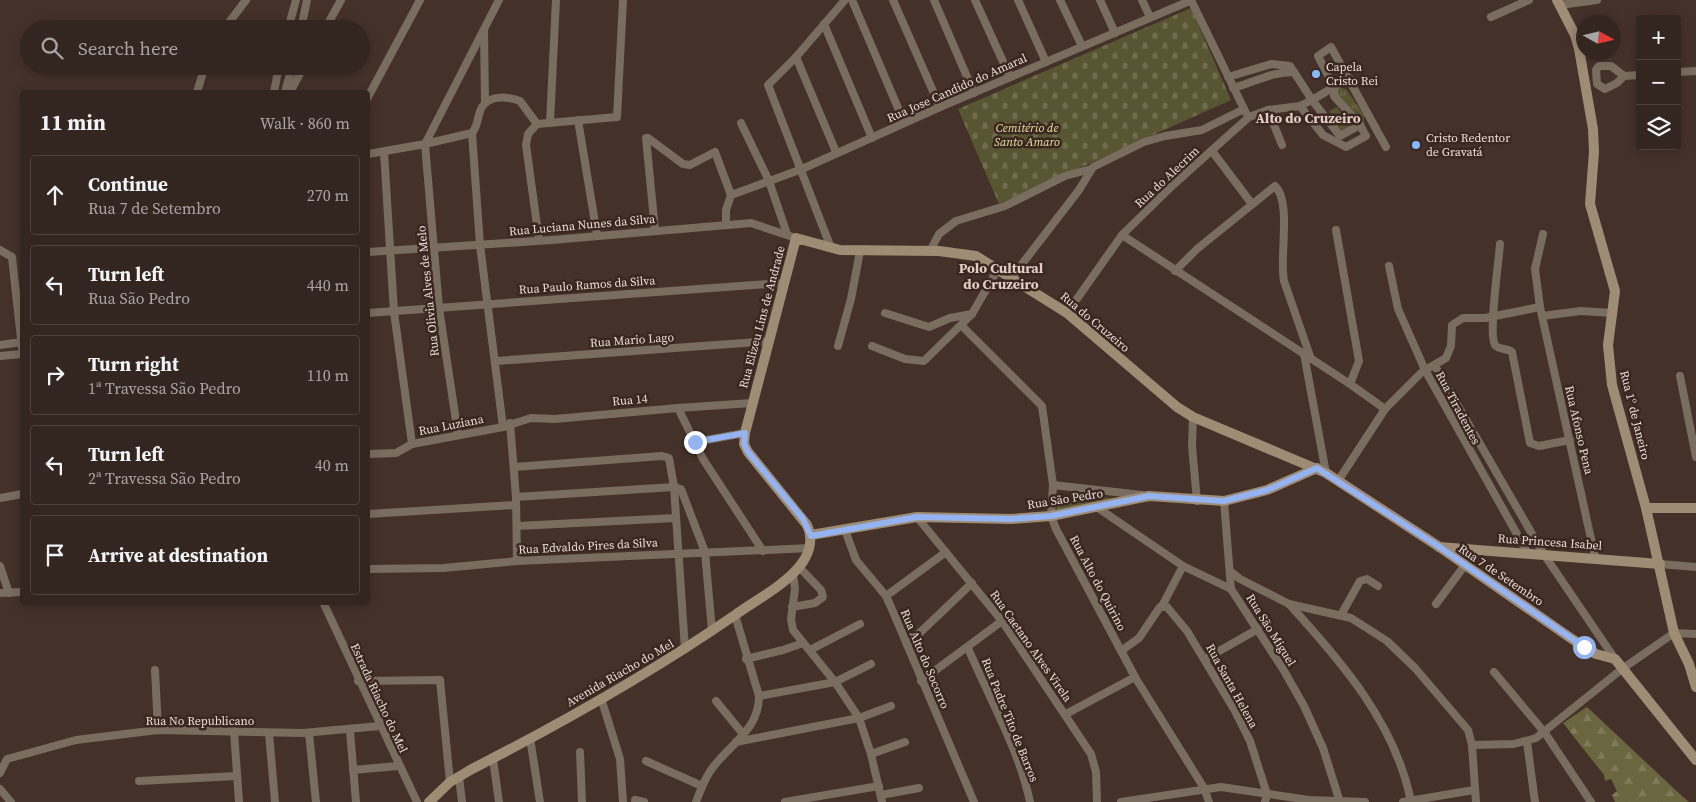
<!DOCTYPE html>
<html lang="en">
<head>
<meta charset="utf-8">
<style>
	:root { --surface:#332520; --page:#3b2d29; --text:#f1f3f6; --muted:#a9a5a5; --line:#4e423e }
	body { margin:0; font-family:"Source Serif 4",serif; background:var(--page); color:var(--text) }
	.controls { position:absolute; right:15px; top:15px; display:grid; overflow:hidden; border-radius:5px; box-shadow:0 2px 12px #0003 }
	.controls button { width:45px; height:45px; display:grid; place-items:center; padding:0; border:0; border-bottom:1px solid var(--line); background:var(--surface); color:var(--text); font:25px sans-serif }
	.compass { position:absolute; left:1576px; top:15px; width:45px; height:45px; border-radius:50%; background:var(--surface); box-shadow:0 2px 12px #0003; rotate:98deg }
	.stop { position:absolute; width:15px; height:15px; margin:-11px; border:4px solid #95b2f1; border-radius:50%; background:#fff }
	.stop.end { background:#95b2f1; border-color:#fff; box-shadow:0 1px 5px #0008 }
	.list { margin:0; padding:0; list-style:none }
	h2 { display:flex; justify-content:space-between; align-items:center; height:65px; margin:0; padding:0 20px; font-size:21px }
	h2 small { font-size:16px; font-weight:400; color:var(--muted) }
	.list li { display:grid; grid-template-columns:32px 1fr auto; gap:15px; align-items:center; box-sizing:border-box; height:80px; margin:0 10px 10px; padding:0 10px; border:1px solid var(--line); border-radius:5px }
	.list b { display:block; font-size:19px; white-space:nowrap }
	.list p { margin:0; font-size:16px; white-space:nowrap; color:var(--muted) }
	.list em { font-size:16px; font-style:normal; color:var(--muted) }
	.icon { flex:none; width:28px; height:28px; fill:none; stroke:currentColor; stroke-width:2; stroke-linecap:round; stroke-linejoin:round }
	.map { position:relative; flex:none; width:1696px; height:802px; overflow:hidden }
	.search { position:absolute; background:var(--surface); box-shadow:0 2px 12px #0003; left:20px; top:20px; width:350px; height:55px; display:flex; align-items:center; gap:12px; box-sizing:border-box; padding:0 18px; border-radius:28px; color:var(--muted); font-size:19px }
	.panel { position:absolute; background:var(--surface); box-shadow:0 2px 12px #0003; left:20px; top:90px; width:350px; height:515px; border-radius:5px }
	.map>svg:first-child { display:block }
</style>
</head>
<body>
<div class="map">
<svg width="1696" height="802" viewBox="0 0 1696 802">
	<defs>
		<pattern id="forest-firs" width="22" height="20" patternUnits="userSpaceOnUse" patternTransform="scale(1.25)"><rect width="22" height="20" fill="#6a663f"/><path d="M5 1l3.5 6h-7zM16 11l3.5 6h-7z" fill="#7f7b5a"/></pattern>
		<pattern id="cemetery-stones" width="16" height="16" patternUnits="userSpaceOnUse" patternTransform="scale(1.25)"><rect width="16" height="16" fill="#585532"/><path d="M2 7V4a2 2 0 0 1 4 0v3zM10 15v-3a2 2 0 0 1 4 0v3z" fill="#706d4f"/></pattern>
		<pattern id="park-tufts" width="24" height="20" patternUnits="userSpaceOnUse" patternTransform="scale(1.25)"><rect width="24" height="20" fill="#585532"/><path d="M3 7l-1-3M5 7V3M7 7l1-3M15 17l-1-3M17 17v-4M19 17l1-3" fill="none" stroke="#706d4f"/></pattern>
	</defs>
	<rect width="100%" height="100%" fill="#44312a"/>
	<!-- forest -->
	<path fill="url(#forest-firs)" d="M1587 707 1683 797 1689 802H1615L1612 795 1617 791 1611 779 1605 781 1604 775 1563 723Z"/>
	<!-- cemetery -->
	<path fill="url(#cemetery-stones)" d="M1191 8 1231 100 999 204 958 109Z"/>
	<!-- park -->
	<g fill="url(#park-tufts)">
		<path d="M1338 87 1346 89 1364 115V124H1361L1336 93Z"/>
		<path d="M1337 107 1352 127 1340 133 1329 111Z"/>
		<path d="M1098 497 1119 499 1057 512 1056 499Z"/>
	</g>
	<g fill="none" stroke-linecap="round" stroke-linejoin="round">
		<!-- street -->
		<g stroke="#796d5f" stroke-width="8">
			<path d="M852 0 904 122"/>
			<path d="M893 0 940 107"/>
			<path d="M934 0 974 93"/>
			<path d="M975 0 1010 77"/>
			<path d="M1018 0 1046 62"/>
			<path d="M1060 0 1082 46"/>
			<path d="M1100 0 1115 33"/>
			<path d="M1142 0 1150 17"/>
			<path d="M1191 0 1246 113"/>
			<path d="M1560 5 1597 0"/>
			<path d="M1491 17 1529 0"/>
			<path d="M824 24 872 138"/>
			<path d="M224 29 246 0"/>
			<path d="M288 29 296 0"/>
			<path d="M301 29 307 0"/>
			<path d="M325 29 341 0"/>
			<path d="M484 30 485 103"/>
			<path d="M796 57 836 152"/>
			<path d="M1677 72 1696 71"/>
			<path d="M1624 76 1611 66H1599L1596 70 1597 84 1605 89 1617 83 1624 76 1640 75"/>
			<path d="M1228 77 1271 64 1290 66 1294 72"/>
			<path d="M1349 78 1334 87 1318 56 1331 47 1386 147"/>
			<path d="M1334 87V96L1360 125 1340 136 1312 100Z"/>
			<path d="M197 92 205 66"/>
			<path d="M274 92 279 66"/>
			<path d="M285 92 292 66"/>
			<path d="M290 92 304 66"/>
			<path d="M368 97 420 0"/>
			<path d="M1300 106 1323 135 1346 147 1366 136 1360 125"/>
			<path d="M1268 110 1282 145"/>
			<path d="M578 120 597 235"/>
			<path d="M550 123 556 0"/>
			<path d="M741 123 769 181 787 234"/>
			<path d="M537 124 528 134 526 145 539 240"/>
			<path d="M472 133 480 245 503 427"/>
			<path d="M1212 151 1252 204"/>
			<path d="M384 152 394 312 412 444"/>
			<path d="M368 154 425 144 472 133C479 125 477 115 482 107 490 94 509 97 520 101L537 124 617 117 623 0"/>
			<path d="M731 195 802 169 940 107 1192 0"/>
			<path d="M726 224V210L731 195"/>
			<path d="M655 230 646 138H648L683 164 690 165 715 152 731 195"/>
			<path d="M1336 230 1359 361 1350 384"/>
			<path d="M1122 235 1350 384 1385 409"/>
			<path d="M1500 244C1499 260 1488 335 1495 345 1499 350 1507 348 1512 352L1530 443 1539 446 1570 440"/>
			<path d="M831 248 768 85 796 57 845 0"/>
			<path d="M0 250 12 257 22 348"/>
			<path d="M930 251 939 234 956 221 1005 206 1065 176 1091 169"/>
			<path d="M368 252 552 240 751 223 796 238"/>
			<path d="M1389 266 1398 309 1425 370 1527 552"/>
			<path d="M1175 271 1197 249 1275 186C1292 202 1279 257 1284 281L1311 359"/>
			<path d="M1012 277 1079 190 1093 167 1144 142 1165 136 1202 130 1244 109"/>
			<path d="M1540 307 1535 269 1543 234"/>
			<path d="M368 313 782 283"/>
			<path d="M885 313 929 327 950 318 972 314"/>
			<path d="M1067 313 1122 235 1172 186 1249 117 1268 110 1300 106 1312 100 1294 72C1270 72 1256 82 1233 88"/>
			<path d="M1542 316 1581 311 1613 313"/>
			<path d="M962 326 1042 406 1053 485 1051 516 1056 529 1135 677 1204 788 1209 802"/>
			<path d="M0 345 22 342"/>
			<path d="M838 346 851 299 860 251"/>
			<path d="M872 346 905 359 924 361 972 314 998 269"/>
			<path d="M1304 354 1326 473"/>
			<path d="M0 356 22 354"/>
			<path d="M496 361 770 341"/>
			<path d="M1435 366 1543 553 1615 659"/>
			<path d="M1680 376 1696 457"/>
			<path d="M678 408 703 459 763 551"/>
			<path d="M1193 417 1192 446 1197 501"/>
			<path d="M510 423 516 497 517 561"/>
			<path d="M458 434 439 308 425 144 499 0"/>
			<path d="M695 442 745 433"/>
			<path d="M368 454 396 453 412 444 503 427 531 418 555 419 678 408 752 403"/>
			<path d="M514 467 662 456 669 458 674 487 685 649"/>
			<path d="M1338 481 1385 409 1422 372 1446 358 1451 346 1452 325 1463 318H1485L1540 307 1595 557"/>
			<path d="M1053 485 1142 495"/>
			<path d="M516 497 674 487 681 489 705 552 712 631"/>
			<path d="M0 498 22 494"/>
			<path d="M1224 501 1231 589"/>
			<path d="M1098 508 1183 566 1231 589 1283 669 1304 706 1323 748 1339 799"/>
			<path d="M368 514 516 505"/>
			<path d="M917 517 1002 621 1091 754 1096 772 1097 802"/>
			<path d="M517 526 676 518"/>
			<path d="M845 530 856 560 886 596 891 607 974 802"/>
			<path d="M1660 564 1696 567"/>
			<path d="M0 566 9 593"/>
			<path d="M368 569 443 568 517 561 810 548"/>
			<path d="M1231 572 1240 579 1289 604 1351 618 1387 641 1415 668 1468 730 1472 745 1476 802"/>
			<path d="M793 573 795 589 791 619 793 630 835 682 859 718 871 754 882 802"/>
			<path d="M0 593 22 592"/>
			<path d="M886 596 946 552"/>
			<path d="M323 602 417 802"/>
			<path d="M1289 604C1341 661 1396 724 1411 802"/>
			<path d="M1436 604 1465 565"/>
			<path d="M1162 606 1183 566"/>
			<path d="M792 607 815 603 823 597 821 590 799 567"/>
			<path d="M1341 615 1360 581 1367 579 1378 586"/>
			<path d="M907 645 972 583"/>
			<path d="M968 648C989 698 1019 749 1030 802"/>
			<path d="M810 650 860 624"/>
			<path d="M1121 651 1139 638 1160 607H1167L1187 631 1235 711 1250 741 1267 794 1265 802"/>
			<path d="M746 659 783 650 803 643"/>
			<path d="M1205 659 1258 629"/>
			<path d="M155 670 158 730"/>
			<path d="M1494 672 1545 733 1591 802"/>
			<path d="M358 681 440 680 450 782"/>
			<path d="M921 681 1002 621"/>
			<path d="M759 696 835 682 871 664"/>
			<path d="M601 698 620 759 623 802"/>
			<path d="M716 701 743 734"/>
			<path d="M1066 714 1135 677"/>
			<path d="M234 731 239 802"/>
			<path d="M350 731 356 802"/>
			<path d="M269 733 275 802"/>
			<path d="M309 733 316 802"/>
			<path d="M530 738 540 802"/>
			<path d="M736 742 859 718 891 706"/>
			<path d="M1527 742 1535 802"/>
			<path d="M1472 745 1514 744 1536 738 1622 669 1674 633 1696 634"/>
			<path d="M580 752 582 802"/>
			<path d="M871 754 905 742"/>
			<path d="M493 759 499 802"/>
			<path d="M646 761 702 786"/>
			<path d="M353 770 398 766"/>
			<path d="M0 773 7 759 76 740 158 730 303 733 380 726"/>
			<path d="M459 777 462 802"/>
			<path d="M139 781 237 776"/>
			<path d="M0 789 11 802"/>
			<path d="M881 795 919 788"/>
			<path d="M635 800 644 802"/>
			<path d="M696 802C700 791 704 780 711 770 729 744 759 731 759 696L735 615"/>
			<path d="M785 802 879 786"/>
			<path d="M1121 802 1221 787 1309 800 1365 802"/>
			<path d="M1403 802 1474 790"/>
		</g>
		<!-- secondary -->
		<g stroke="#9e8c75" stroke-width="10">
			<path d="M1557 0 1575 35 1579 49 1593 129 1594 152 1590 204 1615 291 1608 345 1612 385 1646 508 1674 633 1689 664 1696 687"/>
			<path d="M1646 508H1696"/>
			<path d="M811 535 917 517 1011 519 1051 516 1149 496 1224 501 1267 490 1317 468"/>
			<path d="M1439 547 1660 564"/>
			<path d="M429 802 450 782 472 769C562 723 651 673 735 615 756 600 782 587 799 567 809 555 814 540 807 525L748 452 744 444 745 433 796 238 840 250 939 251 976 256 1067 313 1177 407 1193 417 1326 473 1438 546 1572 639 1596 654 1615 659 1696 760"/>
		</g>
	</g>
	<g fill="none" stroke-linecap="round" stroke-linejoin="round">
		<!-- route -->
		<path stroke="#95b2f1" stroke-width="6" d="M695 442 745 433 744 444 748 452 803 519 811 536 917 517 1011 519 1051 516 1149 496 1224 501 1267 490 1317 468 1438 546 1584 647"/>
	</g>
	<!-- markers -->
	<g fill="#86bbfb" stroke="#3a2720" stroke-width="2">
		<circle cx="1316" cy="74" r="5"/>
		<circle cx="1416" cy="145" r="5"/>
	</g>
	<g text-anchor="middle" stroke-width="5" stroke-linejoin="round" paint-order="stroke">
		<!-- poi labels -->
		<g font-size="12" fill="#e9ddd7" stroke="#3a2720" text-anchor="start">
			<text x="1326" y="71">Capela<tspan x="1326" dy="14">Cristo Rei</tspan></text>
			<text x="1426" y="142">Cristo Redentor<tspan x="1426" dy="14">de Gravatá</tspan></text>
		</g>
		<!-- street labels -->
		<g font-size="12" fill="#e9ddd7" stroke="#3a2720">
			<text transform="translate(957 88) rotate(-24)" y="4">Rua Jose Candido do Amaral</text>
			<text transform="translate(1167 177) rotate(-43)" y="4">Rua do Alecrim</text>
			<text transform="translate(582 225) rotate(-5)" y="4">Rua Luciana Nunes da Silva</text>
			<text transform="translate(587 285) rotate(-4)" y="4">Rua Paulo Ramos da Silva</text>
			<text transform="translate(428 291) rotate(-96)" y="4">Rua Olivia Alves de Melo</text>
			<text transform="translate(762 317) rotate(-75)" y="4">Rua Elizeu Lins de Andrade</text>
			<text transform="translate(1095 322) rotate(40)" y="4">Rua do Cruzeiro</text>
			<text transform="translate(632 340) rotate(-4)" y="4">Rua Mario Lago</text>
			<text transform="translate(630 400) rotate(-5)" y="4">Rua 14</text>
			<text transform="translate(1458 408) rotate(62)" y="4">Rua Tiradentes</text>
			<text transform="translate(1635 415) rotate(76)" y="4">Rua 1º de Janeiro</text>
			<text transform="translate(451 425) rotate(-11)" y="4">Rua Luziana</text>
			<text transform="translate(1579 430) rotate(77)" y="4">Rua Afonso Pena</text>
			<text transform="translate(1065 499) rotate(-9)" y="4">Rua São Pedro</text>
			<text transform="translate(1550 542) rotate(4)" y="4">Rua Princesa Isabel</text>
			<text transform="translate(588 546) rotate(-3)" y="4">Rua Edvaldo Pires da Silva</text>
			<text transform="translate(1501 575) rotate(34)" y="4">Rua 7 de Setembro</text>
			<text transform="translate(1098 583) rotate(62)" y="4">Rua Alto do Quirino</text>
			<text transform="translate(1271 630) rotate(58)" y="4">Rua São Miguel</text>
			<text transform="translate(1031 646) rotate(55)" y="4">Rua Caetano Alves Virela</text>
			<text transform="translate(925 659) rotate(67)" y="4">Rua Alto do Socorro</text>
			<text transform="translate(620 673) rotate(-30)" y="4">Avenida Riacho do Mel</text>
			<text transform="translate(1232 686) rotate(61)" y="4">Rua Santa Helena</text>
			<text transform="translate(379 698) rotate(65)" y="4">Estrada Riacho do Mel</text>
			<text transform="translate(1010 720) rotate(68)" y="4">Rua Padre Tito de Barros</text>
			<text x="200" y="725">Rua No Republicano</text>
		</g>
		<!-- park labels -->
		<g font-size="12" font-style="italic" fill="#e6e09c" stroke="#3a2720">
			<text x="1027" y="132">Cemitério de<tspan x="1027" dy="14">Santo Amaro</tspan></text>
		</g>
		<!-- neighbourhood labels -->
		<g font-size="14" font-weight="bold" fill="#e4ccc2" stroke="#3a2720">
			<text x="1308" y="123">Alto do Cruzeiro</text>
			<text x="1001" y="273">Polo Cultural<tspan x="1001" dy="16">do Cruzeiro</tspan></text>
		</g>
	</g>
</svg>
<div class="controls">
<button>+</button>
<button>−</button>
<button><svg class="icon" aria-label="layers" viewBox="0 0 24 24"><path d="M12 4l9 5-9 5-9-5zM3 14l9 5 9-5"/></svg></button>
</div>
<svg class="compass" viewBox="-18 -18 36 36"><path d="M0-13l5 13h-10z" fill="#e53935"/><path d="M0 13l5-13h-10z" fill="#a9a5a5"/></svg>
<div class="stop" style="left:1584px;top:647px"></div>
<div class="stop end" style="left:695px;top:442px"></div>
<div class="search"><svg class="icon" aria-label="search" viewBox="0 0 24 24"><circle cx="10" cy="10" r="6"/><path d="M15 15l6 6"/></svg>Search here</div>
<section class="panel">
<h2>11 min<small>Walk · 860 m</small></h2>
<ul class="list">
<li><svg class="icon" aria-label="ahead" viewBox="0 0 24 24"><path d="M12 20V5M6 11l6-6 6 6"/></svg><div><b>Continue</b><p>Rua 7 de Setembro</p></div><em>270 m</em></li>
<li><svg class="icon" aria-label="left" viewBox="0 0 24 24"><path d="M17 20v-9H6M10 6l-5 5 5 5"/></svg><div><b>Turn left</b><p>Rua São Pedro</p></div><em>440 m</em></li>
<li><svg class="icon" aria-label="right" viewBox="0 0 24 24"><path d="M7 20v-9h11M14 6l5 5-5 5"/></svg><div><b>Turn right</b><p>1ª Travessa São Pedro</p></div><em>110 m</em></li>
<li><svg class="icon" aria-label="left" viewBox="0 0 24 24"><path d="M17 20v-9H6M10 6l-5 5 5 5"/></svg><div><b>Turn left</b><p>2ª Travessa São Pedro</p></div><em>40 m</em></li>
<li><svg class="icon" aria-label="arrive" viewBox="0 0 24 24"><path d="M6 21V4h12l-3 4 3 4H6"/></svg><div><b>Arrive at destination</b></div></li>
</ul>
</section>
</div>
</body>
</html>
